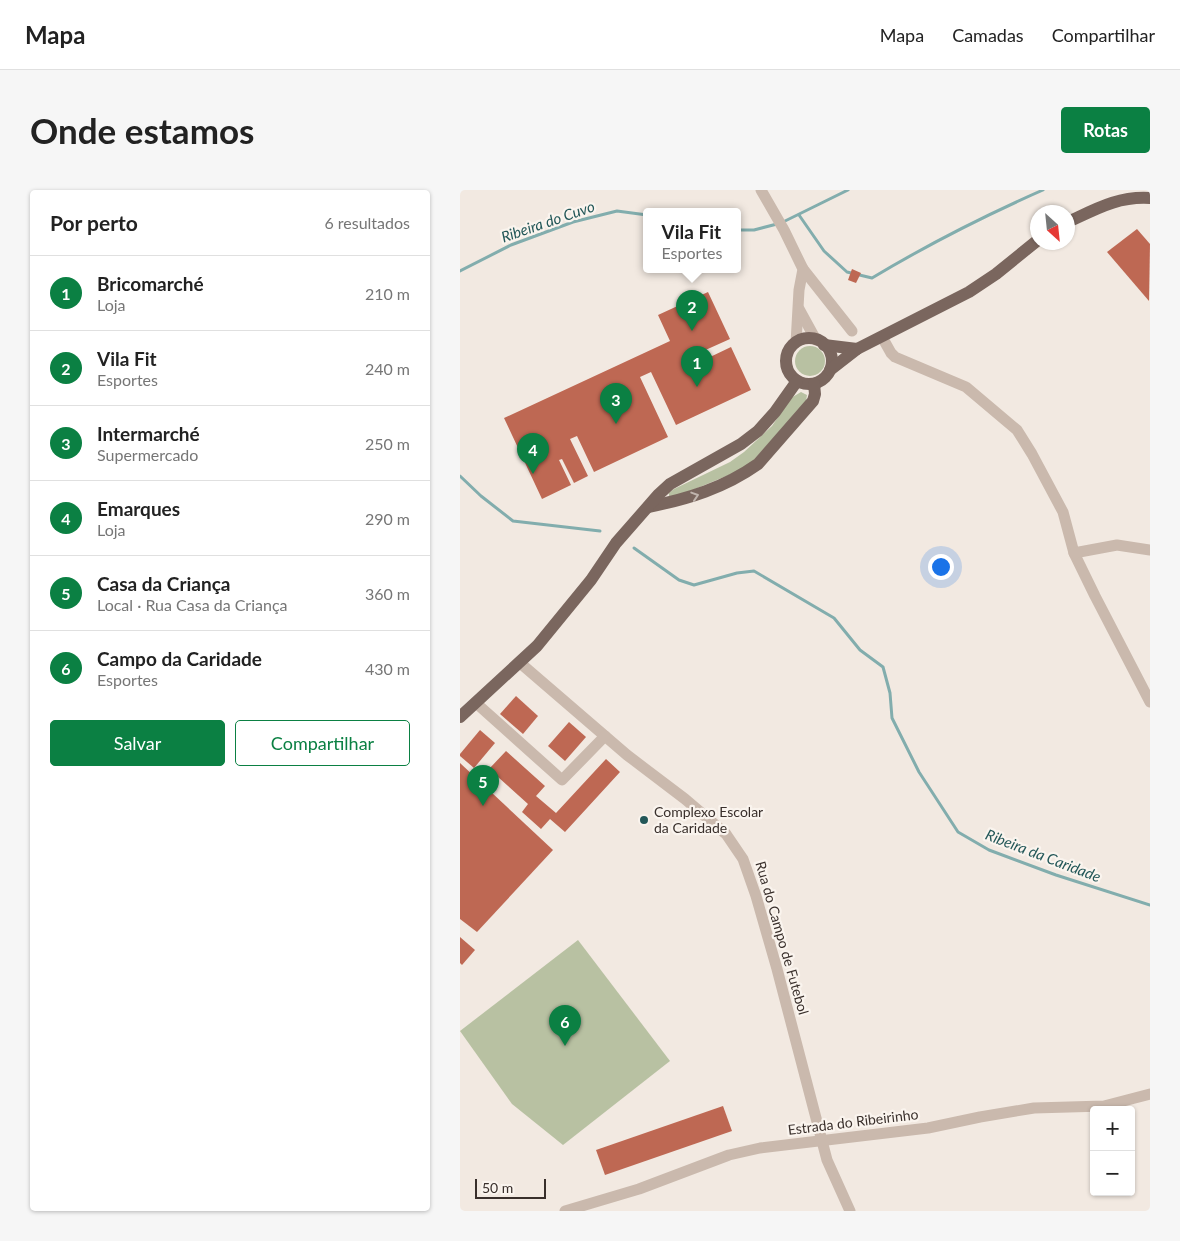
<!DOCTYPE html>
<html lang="pt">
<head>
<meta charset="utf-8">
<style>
	:root { --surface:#fff; --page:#f6f6f6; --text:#222; --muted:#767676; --line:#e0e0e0; --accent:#0b8043 }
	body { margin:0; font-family:Lato,sans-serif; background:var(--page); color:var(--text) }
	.controls { position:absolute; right:15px; bottom:15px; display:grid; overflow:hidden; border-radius:5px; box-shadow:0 1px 4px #0004 }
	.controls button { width:45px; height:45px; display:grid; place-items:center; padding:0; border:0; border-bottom:1px solid var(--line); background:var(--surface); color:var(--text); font:25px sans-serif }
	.compass { position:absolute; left:570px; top:15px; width:45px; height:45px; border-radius:50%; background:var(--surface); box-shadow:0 1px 4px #0004; rotate:153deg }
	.scale { position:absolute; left:15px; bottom:12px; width:71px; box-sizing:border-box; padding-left:5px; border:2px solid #392f2b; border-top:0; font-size:14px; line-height:18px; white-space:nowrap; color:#392f2b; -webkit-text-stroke:4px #faf4ee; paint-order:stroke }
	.you { position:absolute; left:480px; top:376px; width:18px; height:18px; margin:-12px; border:4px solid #fff; border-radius:50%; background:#1a73e8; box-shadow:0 0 0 8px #1a73e833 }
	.badge { display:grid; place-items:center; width:32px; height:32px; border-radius:50%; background:var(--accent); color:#fff; font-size:16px; font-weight:700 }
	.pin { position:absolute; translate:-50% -41px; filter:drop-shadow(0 1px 2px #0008) }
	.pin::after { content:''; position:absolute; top:26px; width:18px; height:15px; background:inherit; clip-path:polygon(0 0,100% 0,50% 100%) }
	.popup { position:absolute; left:183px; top:18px; width:98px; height:65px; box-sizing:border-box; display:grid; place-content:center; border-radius:5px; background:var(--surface); filter:drop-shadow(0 1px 4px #0005); font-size:16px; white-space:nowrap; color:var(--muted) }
	.popup b { font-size:19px; color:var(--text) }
	.popup::after { content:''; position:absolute; left:50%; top:100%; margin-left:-10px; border:10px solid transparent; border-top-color:var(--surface) }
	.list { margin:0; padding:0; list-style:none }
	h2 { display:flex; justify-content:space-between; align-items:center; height:65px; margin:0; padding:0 20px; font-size:21px }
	h2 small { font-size:16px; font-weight:400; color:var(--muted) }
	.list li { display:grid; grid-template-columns:32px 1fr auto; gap:15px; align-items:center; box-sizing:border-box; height:75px; padding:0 20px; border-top:1px solid var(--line) }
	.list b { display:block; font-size:19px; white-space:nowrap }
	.list p { margin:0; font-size:16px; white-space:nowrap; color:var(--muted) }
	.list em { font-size:16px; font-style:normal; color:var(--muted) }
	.actions { display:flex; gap:10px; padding:15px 20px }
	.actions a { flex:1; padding:11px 0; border:1px solid var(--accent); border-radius:5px; text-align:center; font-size:18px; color:var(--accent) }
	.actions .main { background:var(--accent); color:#fff }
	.map { position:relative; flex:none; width:690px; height:1021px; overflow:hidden; border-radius:5px }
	header { display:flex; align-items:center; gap:30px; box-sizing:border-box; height:70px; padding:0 25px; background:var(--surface); border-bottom:1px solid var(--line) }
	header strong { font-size:24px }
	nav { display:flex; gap:28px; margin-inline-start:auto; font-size:18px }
	.intro { display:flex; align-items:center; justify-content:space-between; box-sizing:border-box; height:120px; padding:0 30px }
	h1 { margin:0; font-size:35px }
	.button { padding:12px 22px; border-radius:5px; background:var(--accent); color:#fff; font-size:18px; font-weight:700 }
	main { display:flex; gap:30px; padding:0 30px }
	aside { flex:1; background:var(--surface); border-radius:5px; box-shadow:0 1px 4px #0004 }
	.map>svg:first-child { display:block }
</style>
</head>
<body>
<header>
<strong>Mapa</strong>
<nav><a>Mapa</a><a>Camadas</a><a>Compartilhar</a></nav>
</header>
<div class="intro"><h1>Onde estamos</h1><a class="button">Rotas</a></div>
<main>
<aside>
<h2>Por perto<small>6 resultados</small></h2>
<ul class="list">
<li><span class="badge">1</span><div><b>Bricomarché</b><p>Loja</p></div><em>210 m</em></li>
<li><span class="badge">2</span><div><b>Vila Fit</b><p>Esportes</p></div><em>240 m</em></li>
<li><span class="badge">3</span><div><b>Intermarché</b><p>Supermercado</p></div><em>250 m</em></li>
<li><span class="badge">4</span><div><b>Emarques</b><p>Loja</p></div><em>290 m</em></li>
<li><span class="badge">5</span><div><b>Casa da Criança</b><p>Local · Rua Casa da Criança</p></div><em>360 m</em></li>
<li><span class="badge">6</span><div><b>Campo da Caridade</b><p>Esportes</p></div><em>430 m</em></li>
</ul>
<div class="actions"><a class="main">Salvar</a><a>Compartilhar</a></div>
</aside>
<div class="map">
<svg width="690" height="1021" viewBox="0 0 690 1021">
	<rect width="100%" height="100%" fill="#f2e9e1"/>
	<!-- green -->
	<g fill="#b8c1a2">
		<circle cx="350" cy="171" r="15"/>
		<path d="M341 202 347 205 346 211 292 272 276 282 223 304 209 307V303L214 299 270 272 284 262 312 236 331 208Z"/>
		<path d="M118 750 210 871 103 955 52 914 0 841Z"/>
	</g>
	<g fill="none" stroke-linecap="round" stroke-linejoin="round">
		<!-- stream -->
		<g stroke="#82adad" stroke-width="3">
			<path d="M339 25 364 61 387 82 412 88C467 55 524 26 583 0"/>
			<path d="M323 32 388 0"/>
			<path d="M277 40H294L317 34"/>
			<path d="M0 81 51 55 113 32 157 21 187 25"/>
			<path d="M0 286 21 306 53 331 140 341"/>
			<path d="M174 358 219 390 234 395 277 383 294 381 374 428 400 460 423 477 430 503 432 528 459 582 498 642 529 660 596 685 690 715"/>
		</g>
	</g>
	<!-- building -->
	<g fill="#be6853">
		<path d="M677 39 690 54 689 111 647 62Z"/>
		<path d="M392 79 401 83 396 93 388 90Z"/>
		<path d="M248 102 270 149 221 171 225 179 271 157 291 200 216 235 191 182 180 187 208 247 134 282 117 246 110 249 128 286 114 293 102 269 99 270 111 295 82 309 44 228 210 151 198 125Z"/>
		<path d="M56 506 78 526 63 544 40 524Z"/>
		<path d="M109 532 126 547 105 571 88 556Z"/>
		<path d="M20 540 35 553 14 578 0 566V564Z"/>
		<path d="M46 561 85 596 76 606 96 623 146 569 160 582 105 642 90 629 81 639 62 622 68 614 29 579Z"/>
		<path d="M0 573 93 660 17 742 0 729Z"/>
		<path d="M0 747 15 760 2 775 0 773Z"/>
		<path d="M263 916 272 941 145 985 136 960Z"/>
	</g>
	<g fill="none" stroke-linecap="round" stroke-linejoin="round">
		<!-- minor -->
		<g stroke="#cab9ad" stroke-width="11">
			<path d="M301 0 324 40 343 79 339 100 336 153"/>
			<path d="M343 79 392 141"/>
			<path d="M339 119 356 150"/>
			<path d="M422 147 431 163 435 167 506 197 557 240 572 264 603 322 614 363 635 406 690 512"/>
			<path d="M614 363 657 355 690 360"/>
			<path d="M59 472 167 565 225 609 266 644 283 669 296 706 317 779 367 970 390 1021"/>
			<path d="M16 513 102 590 145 546"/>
			<path d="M105 1021 179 999 269 965 300 958 468 938 520 927 574 918 644 916 690 904"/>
		</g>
		<!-- major -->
		<g stroke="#7a665e" stroke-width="12">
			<path d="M608 32C636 19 658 6 690 8"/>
			<circle cx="349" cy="171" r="23"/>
			<path d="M364 155 397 159"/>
			<path d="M370 180 397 159 509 102 536 84 578 50"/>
			<path d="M188 317C228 309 264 298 298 274L353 211 355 204 354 194"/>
			<path d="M0 527 77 456 131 390 156 353 198 305 210 294 281 254 298 241 315 222 337 191"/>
		</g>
	</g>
	<!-- one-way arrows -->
	<defs><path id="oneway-chevron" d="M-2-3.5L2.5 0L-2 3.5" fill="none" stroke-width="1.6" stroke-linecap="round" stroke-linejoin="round" transform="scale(1.25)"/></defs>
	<use stroke="#c0b4ad" href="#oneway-chevron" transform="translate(235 306) rotate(-18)"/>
	<!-- markers -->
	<circle fill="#235758" stroke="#faf4ee" stroke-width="2" cx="184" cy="630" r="5"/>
	<g text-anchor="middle" stroke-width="4.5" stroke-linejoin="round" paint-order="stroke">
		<!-- poi labels -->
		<g font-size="14" fill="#392f2b" stroke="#faf4ee" text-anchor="start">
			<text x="194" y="627">Complexo Escolar<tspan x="194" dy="16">da Caridade</tspan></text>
		</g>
		<!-- street labels -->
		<g font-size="14" fill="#392f2b" stroke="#faf4ee">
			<text transform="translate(322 748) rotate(74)" y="5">Rua do Campo de Futebol</text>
			<text transform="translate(393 932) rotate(-7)" y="5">Estrada do Ribeirinho</text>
		</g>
		<!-- water labels -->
		<g font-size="15" font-style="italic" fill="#235758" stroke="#faf4ee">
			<text transform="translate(88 32) rotate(-19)" y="5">Ribeira do Cuvo</text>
			<text transform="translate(583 666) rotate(21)" y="5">Ribeira da Caridade</text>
		</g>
	</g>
</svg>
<div class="controls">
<button>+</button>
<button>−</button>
</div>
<svg class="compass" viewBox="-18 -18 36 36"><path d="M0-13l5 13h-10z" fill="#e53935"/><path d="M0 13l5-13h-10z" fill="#767676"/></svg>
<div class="scale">50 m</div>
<div class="you"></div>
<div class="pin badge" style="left:237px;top:197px">1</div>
<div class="pin badge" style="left:232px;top:141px">2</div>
<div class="popup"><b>Vila Fit</b>Esportes</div>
<div class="pin badge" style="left:156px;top:234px">3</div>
<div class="pin badge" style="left:73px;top:284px">4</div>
<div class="pin badge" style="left:23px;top:616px">5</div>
<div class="pin badge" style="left:105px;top:856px">6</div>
</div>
</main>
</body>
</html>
